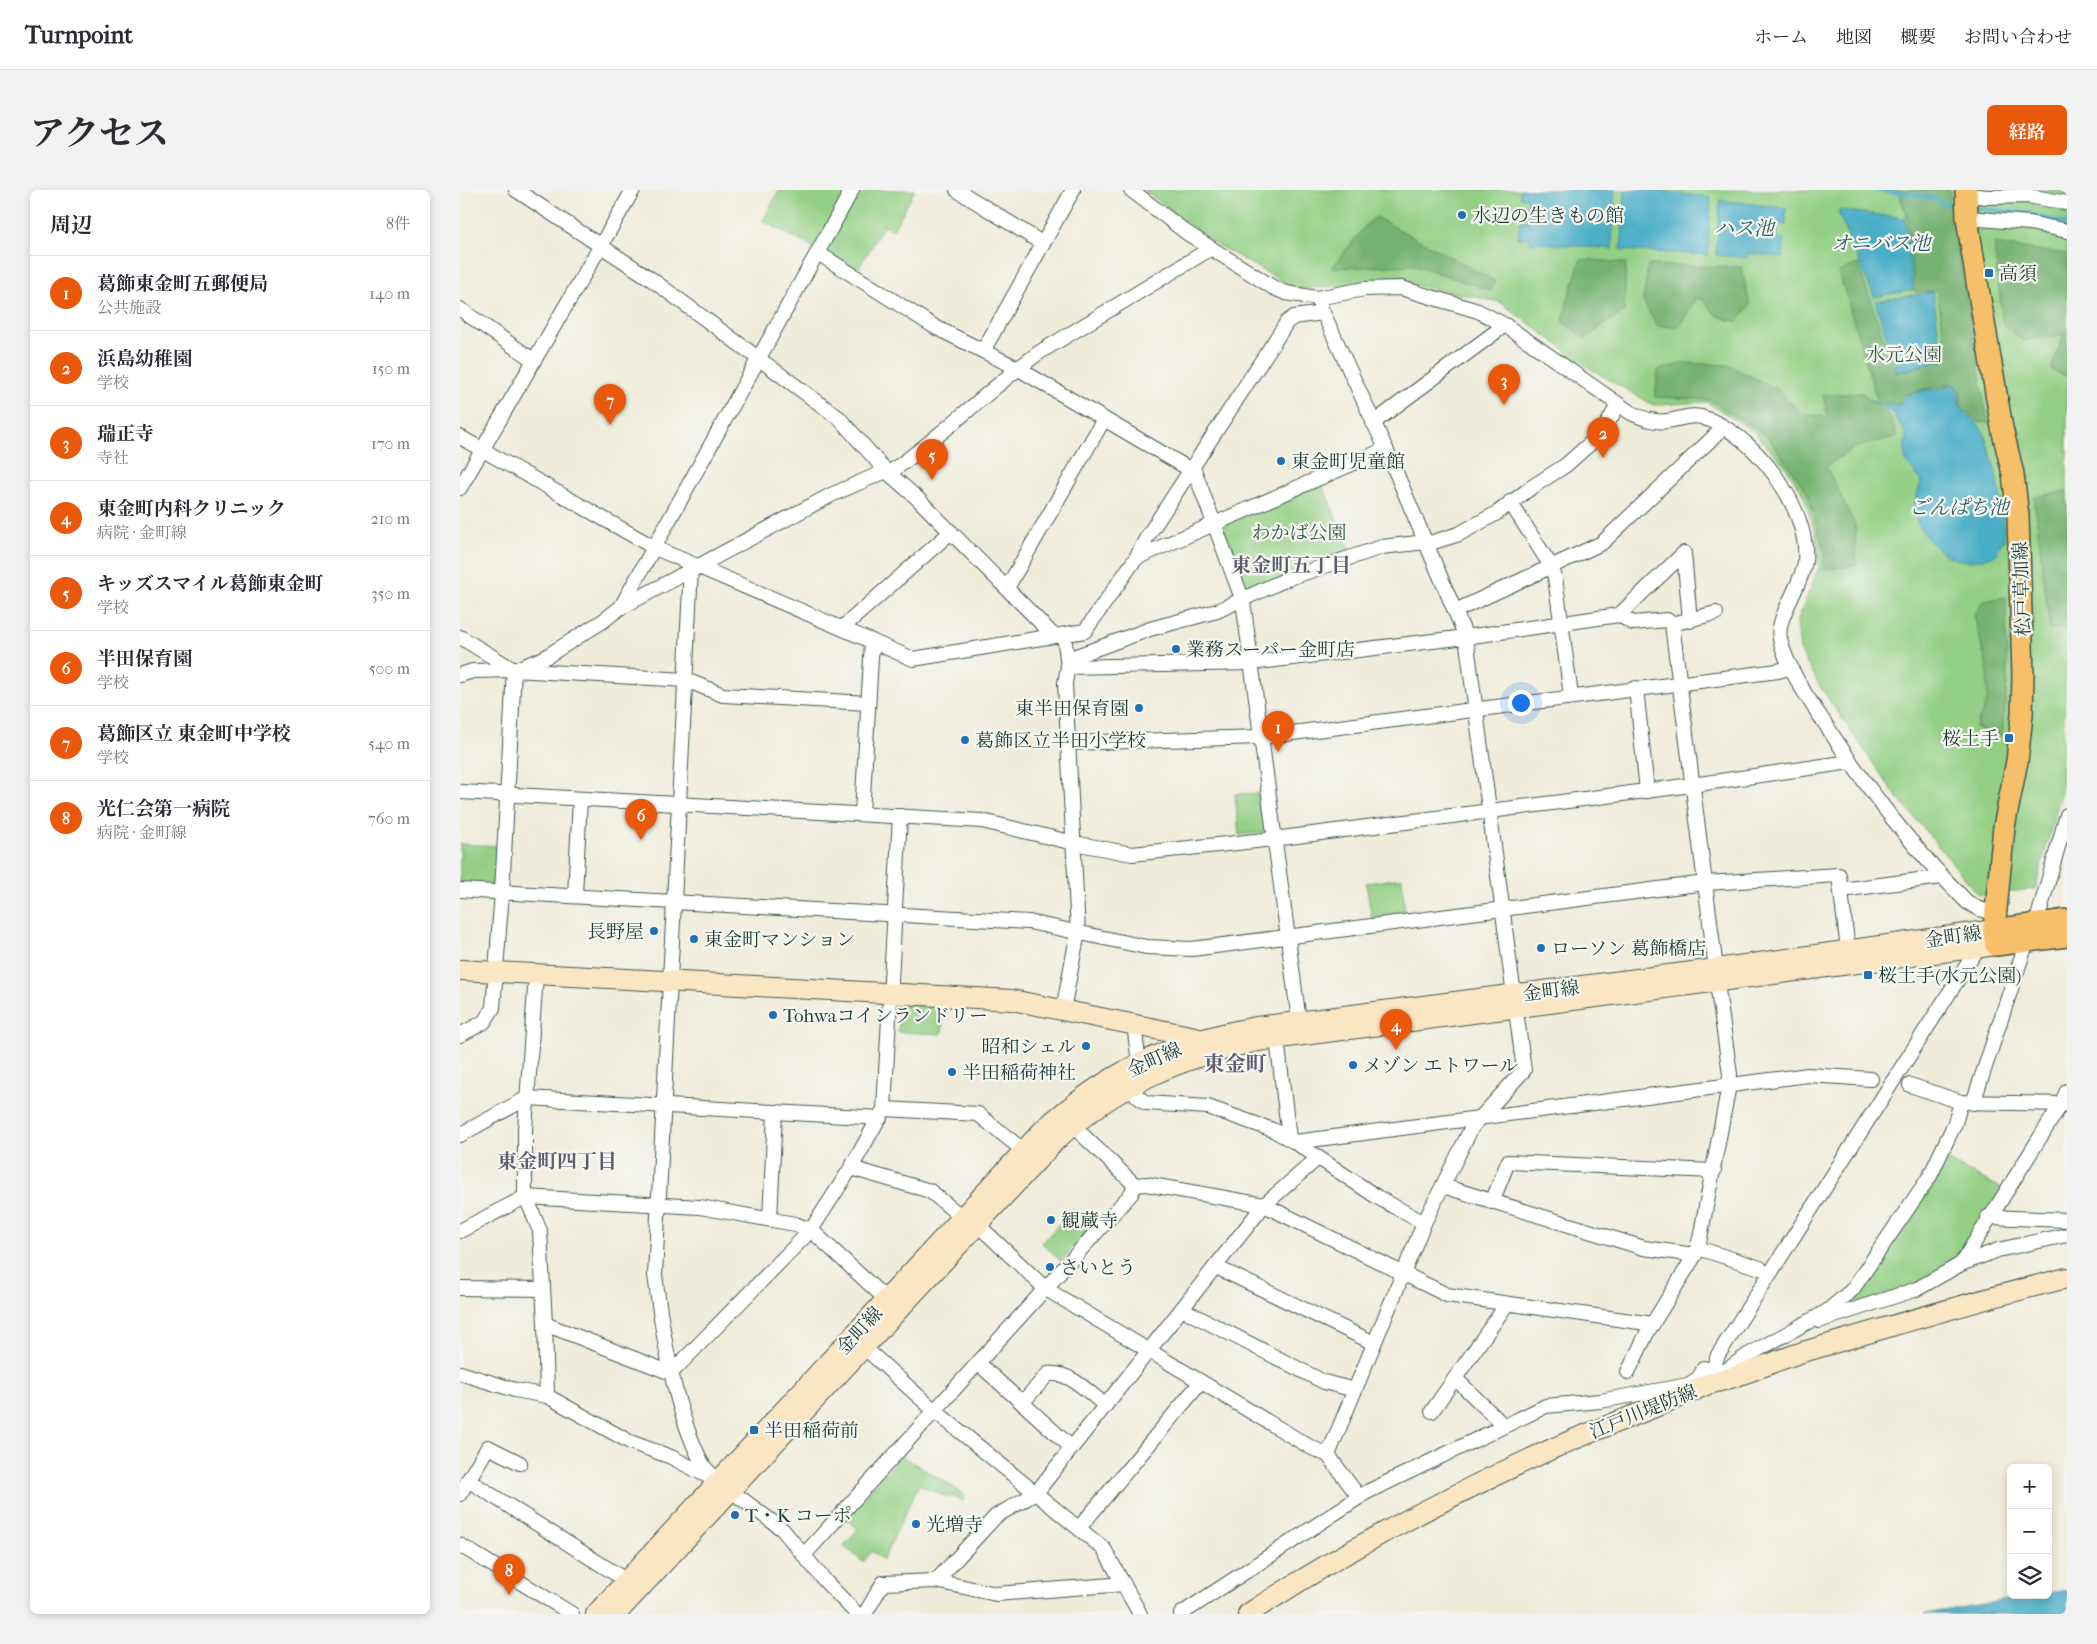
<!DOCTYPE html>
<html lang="ja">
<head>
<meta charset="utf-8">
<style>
	:root { --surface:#fff; --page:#f2f2f3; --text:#2b2b33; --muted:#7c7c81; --line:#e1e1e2; --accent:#ea580c }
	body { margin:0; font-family:"IM FELL French Canon","Noto Serif JP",serif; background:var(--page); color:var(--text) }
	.controls { position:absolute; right:15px; bottom:15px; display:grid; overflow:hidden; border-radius:8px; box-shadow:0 2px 8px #0003 }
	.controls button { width:45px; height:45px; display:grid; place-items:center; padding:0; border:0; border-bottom:1px solid var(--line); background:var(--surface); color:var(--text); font:25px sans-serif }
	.you { position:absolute; left:1060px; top:512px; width:18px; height:18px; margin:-12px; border:4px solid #fff; border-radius:50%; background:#1a73e8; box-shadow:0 0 0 8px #1a73e833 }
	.badge { display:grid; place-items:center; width:32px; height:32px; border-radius:50%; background:var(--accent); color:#fff; font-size:16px; font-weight:700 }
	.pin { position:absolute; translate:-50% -41px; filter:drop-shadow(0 1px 2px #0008) }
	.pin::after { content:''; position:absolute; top:26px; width:18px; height:15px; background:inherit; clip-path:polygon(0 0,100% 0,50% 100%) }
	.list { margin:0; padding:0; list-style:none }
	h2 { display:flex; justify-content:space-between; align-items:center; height:65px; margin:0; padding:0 20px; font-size:21px }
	h2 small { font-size:16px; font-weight:400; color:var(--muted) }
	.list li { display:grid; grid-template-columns:32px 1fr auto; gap:15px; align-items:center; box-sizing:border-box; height:75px; padding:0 20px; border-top:1px solid var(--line) }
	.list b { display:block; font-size:19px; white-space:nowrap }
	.list p { margin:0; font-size:16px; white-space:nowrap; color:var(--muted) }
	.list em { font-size:16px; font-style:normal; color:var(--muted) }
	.icon { flex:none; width:28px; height:28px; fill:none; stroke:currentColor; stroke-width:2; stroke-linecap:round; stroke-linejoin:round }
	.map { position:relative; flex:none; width:1607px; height:1424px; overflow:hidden; border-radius:8px }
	header { display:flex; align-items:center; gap:30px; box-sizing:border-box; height:70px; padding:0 25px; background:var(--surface); border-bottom:1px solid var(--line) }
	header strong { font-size:24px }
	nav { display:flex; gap:28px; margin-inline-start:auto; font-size:18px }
	.intro { display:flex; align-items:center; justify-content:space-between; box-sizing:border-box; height:120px; padding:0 30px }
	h1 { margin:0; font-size:35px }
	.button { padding:12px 22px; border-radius:8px; background:var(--accent); color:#fff; font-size:18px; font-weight:700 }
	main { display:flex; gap:30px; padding:0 30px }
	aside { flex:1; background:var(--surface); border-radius:8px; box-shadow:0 2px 8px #0003 }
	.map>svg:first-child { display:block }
</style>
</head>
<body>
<header>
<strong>Turnpoint</strong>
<nav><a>ホーム</a><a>地図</a><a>概要</a><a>お問い合わせ</a></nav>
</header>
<div class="intro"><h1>アクセス</h1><a class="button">経路</a></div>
<main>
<aside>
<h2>周辺<small>8件</small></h2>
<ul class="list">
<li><span class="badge">1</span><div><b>葛飾東金町五郵便局</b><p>公共施設</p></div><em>140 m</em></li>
<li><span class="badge">2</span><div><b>浜島幼稚園</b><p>学校</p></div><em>150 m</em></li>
<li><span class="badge">3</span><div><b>瑞正寺</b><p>寺社</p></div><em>170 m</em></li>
<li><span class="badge">4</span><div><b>東金町内科クリニック</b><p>病院 · 金町線</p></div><em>210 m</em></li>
<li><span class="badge">5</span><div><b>キッズスマイル葛飾東金町</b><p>学校</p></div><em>350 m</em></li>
<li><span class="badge">6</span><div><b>半田保育園</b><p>学校</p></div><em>500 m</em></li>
<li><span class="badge">7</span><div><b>葛飾区立 東金町中学校</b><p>学校</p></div><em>540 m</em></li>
<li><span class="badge">8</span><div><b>光仁会第一病院</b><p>病院 · 金町線</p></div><em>760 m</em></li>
</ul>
</aside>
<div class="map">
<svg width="1607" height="1424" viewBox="0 0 1607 1424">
	<rect width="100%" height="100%" fill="#f6f6f2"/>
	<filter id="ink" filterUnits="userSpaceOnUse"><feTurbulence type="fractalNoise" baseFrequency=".02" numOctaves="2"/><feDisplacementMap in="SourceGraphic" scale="10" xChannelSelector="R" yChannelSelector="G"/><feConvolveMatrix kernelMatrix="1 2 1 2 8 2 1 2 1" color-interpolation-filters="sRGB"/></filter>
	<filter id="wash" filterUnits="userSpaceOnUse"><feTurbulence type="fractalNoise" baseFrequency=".0096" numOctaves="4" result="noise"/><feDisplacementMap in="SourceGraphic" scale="20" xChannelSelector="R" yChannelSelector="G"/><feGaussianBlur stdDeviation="1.12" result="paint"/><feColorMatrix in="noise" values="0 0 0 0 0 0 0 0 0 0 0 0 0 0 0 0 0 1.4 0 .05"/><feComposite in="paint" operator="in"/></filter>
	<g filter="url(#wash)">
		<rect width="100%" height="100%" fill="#f0ecda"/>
		<!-- green -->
		<g fill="#93cf84" stroke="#59865c">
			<path d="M319 0H455L433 40 424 35 397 81 303 31Z"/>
			<path d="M684 0H1607V453L1601 603 1575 699 1519 705 1434 603 1361 498 1340 460 1337 432 1359 377 1356 345 1343 303 1323 273 1293 241 1247 212 1193 215 1131 179 1040 112 938 92 836 99 752 52Z"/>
			<path d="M861 292 891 363 786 406 761 336Z"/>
			<path d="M804 603 808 642 779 645 775 604Z"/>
			<path d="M0 654 39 656 37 696 0 694Z"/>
			<path d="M942 688 945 725 912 730 906 693Z"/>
			<path d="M440 814 484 817 482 844 438 842Z"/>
			<path d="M1482 968 1543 999 1498 1070 1459 1095 1392 1116V1108Z"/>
			<path d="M613 1019 632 1037 601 1071 582 1053Z"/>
			<path d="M441 1266 489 1294 505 1306 504 1311 490 1306 488 1308 459 1294 423 1370 412 1361 403 1372 384 1356 398 1339 385 1329Z"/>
		</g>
		<!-- forest -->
		<g fill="#76b272" stroke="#4a7853">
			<path d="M1438 0H1490L1489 8 1528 233 1518 232 1500 214 1501 203 1493 193 1443 204 1438 215 1417 210 1379 82 1398 74 1435 183 1488 169 1477 101 1455 102 1447 26Z"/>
			<path d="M916 27 1035 91 1031 101 955 75 872 78 906 35Z"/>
			<path d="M1534 54 1607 64V186L1591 180 1604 144 1563 151 1543 134Z"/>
			<path d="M1121 69 1166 73 1164 121 1125 148 1103 132 1108 109Z"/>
			<path d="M1188 75 1281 77 1290 115 1278 131C1266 131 1250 124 1245 111L1237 107 1219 137 1197 136 1183 111Z"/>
			<path d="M1224 173 1268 175 1317 199 1340 222 1368 228 1363 205 1402 203 1430 227 1437 246 1394 258 1366 276 1395 335 1396 375 1362 380 1365 364 1347 302 1307 246 1250 210 1195 207 1198 180Z"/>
			<path d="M1607 301V437L1590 440 1574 307Z"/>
			<path d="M1546 407 1547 493 1542 545 1531 544 1516 537 1527 510 1528 481 1514 425 1523 411Z"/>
		</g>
		<!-- water -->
		<g fill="#48adc7" stroke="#34757e">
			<path d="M1060 0H1155L1152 59 1070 52V48H1058L1060 31H1067V8L1060 7Z"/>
			<path d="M1165 0H1187L1251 7 1248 65 1161 60Z"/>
			<path d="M1260 10 1326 18V35L1318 34 1317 47 1324 49 1323 68 1289 63 1287 68 1256 65Z"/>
			<path d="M1379 20 1445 28 1453 100 1414 107 1378 22Z"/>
			<path d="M1473 102 1482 170 1437 182 1415 111Z"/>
			<path d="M1489 195 1495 196 1499 200V214C1506 225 1520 233 1525 246 1536 279 1545 315 1544 351L1540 354 1537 364C1508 377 1484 372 1466 346 1461 340 1455 330 1454 321 1452 313 1460 300 1461 291L1446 271 1444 262 1446 245 1434 224 1410 209 1418 213 1438 216 1446 205 1470 199 1475 200Z"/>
			<path d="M1607 1400V1424H1465L1575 1405H1588V1403Z"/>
		</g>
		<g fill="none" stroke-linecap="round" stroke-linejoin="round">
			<!-- stream -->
			<g stroke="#48adc7" stroke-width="4">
				<path d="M1415 0 1470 7 1487 15 1500 16"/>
				<path d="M1514 18 1568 23 1607 34"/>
			</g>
		</g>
	</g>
	<g filter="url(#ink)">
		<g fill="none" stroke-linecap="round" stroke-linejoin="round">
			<!-- street casing -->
			<g stroke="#3e574d" stroke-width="16">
				<g id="street">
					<path d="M56 0 191 89 379 228 426 281 457 308 593 445"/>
					<path d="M497 0 582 53"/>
					<path d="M671 0 727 43 814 98 826 103 857 108 905 99 941 98 1018 121 1045 135 1171 223C1183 228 1194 233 1207 231 1219 230 1229 224 1241 227 1292 241 1350 317 1345 371 1342 396 1315 428 1320 449 1327 478 1347 507 1364 532 1408 600 1449 654 1507 712L1519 719 1535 723"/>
					<path d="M1506 5 1529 7 1568 6 1607 13"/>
					<path d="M1507 28 1570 33 1607 41"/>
					<path d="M358 63 475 137 557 178 731 280"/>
					<path d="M860 116 926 259 1006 447 1159 425 1224 363 1230 431"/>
					<path d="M0 119 73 170"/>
					<path d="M523 161 613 0"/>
					<path d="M913 233 1045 135"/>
					<path d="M0 247 195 358 453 469 625 441 676 368 687 347 827 132 834 127 863 123"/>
					<path d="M733 277 783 411 839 831"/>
					<path d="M429 283C483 246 527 200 580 162L750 59"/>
					<path d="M0 298 173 0"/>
					<path d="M1050 312 1091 376 1095 387 1111 506"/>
					<path d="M967 354 999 344 1037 323 1072 297 1106 275 1142 243 1158 215"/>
					<path d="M676 368 926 259"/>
					<path d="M231 378 195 1085C203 1147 214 1219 243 1275 247 1281 254 1287 259 1292"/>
					<path d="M547 398 644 229"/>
					<path d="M162 417 371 305 426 281"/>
					<path d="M995 421 1142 353 1263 238"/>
					<path d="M1159 425 1173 433 1207 430 1212 434 1256 423"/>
					<path d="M1212 434 1256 779"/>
					<path d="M382 438 491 342"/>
					<path d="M604 445 608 477 791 473 1006 447 1064 880 1012 937 964 1033 868 1265 899 1307"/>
					<path d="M0 447 54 480 226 490 263 505 408 513"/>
					<path d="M608 469 690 439 757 421 829 388 922 357 966 352"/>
					<path d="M0 485 13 481 54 480 84 468 143 431 161 417 392 0"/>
					<path d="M1176 498 1187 601"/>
					<path d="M608 553 801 547 1318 481 1331 477"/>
					<path d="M0 602 522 631 614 653 672 664 814 649 1232 595 1390 572"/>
					<path d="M402 623 412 451"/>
					<path d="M0 700 569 732 686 757 732 759 1245 693 1379 685 1388 760"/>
					<path d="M1381 700 1482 687"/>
					<path d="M115 705 120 609"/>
					<path d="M1576 734 1607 625"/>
					<path d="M603 820 618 742 605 493 608 477"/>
					<path d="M674 834 679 874"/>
					<path d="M0 845 24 832 33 818 42 702 54 480"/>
					<path d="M817 849 829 948"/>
					<path d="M671 895 677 906 686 913 748 917 813 940 835 952 917 1007 964 1033"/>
					<path d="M1450 895 1501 912 1607 914"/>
					<path d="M1513 913 1567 751"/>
					<path d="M424 919 518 924 564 961"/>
					<path d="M612 935 675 995 686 994 804 1015 987 1105 1193 1134"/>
					<path d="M0 945 67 908 420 928"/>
					<path d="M835 952 1348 885 1411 889"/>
					<path d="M391 978 470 1001 503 1028"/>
					<path d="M983 996 1184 1058 1235 1065"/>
					<path d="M65 1007V939L76 785"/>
					<path d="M66 1007 80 1041 85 1134 211 1183 351 1040 391 978 424 919 440 626"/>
					<path d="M1032 1012 1048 972 1254 981"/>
					<path d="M1528 1027 1607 1030"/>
					<path d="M310 1029 315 922"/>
					<path d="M517 1034 586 1099 850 1257 868 1265"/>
					<path d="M0 1041 65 1007 240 1017 335 1034 351 1040 427 1110"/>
					<path d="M1238 1058 1300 1078"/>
					<path d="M1501 1074 1601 914 1607 901"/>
					<path d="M756 1077 914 1153"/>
					<path d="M0 1098 83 1099"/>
					<path d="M722 1119 864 1192 895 1200"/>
					<path d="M1359 1131 1457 1099 1501 1074 1538 1060 1607 1045"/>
					<path d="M85 1134 87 1206"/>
					<path d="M397 1151 475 1221 644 1359 680 1424"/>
					<path d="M518 1173 612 1258"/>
					<path d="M1168 1182 1188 1141 1235 1065 1240 1048 1269 895 1270 884 1257 793"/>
					<path d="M0 1183 55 1200 87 1206 170 1252 211 1267 259 1292 322 1339 366 1392 397 1424"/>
					<path d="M995 1188 1043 1235"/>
					<path d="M1249 1191 1258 1165 1518 758"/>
					<path d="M1251 1191 1288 1165 1366 1122 1392 1100 1470 986 1495 933 1501 912"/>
					<path d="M562 1213 588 1184C611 1182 628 1202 645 1215"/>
					<path d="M972 1221 1047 1114"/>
					<path d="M8 1290 167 1391"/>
					<path d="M0 1304 28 1257 60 1273"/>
					<path d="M619 1338 741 1192"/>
					<path d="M0 1355 112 1424"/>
					<path d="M344 1365 671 1004 675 995"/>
					<path d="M476 1391 536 1326 576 1303 804 1015 858 968"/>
					<path d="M405 1424 423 1393 476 1391 536 1404 664 1394"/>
					<path d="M721 1424 907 1302 1086 1216 1140 1211 1228 1195 1239 1188 1244 1178"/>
				</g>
			</g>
			<!-- secondary casing -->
			<g stroke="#3e574d" stroke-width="22">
				<g id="secondary">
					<path d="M0 780 552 810 735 847 740 853"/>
					<path d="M136 1424 584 939C648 882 711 852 796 837L1256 779 1534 740"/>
					<path d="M156 1424 595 951C656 895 718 868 798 851L1536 755"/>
					<path d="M788 1424C885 1360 988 1306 1094 1258 1145 1235 1198 1218 1248 1194 1282 1187 1313 1171 1346 1161 1433 1136 1519 1109 1607 1088"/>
				</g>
			</g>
			<!-- primary casing -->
			<g stroke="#3e574d" stroke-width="24">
				<g id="primary">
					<path d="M1506 0 1507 28 1517 92 1542 238 1553 284 1558 326 1563 485 1562 525 1557 571 1544 637 1534 740 1536 755 1607 746"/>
					<path d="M1534 740 1607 730"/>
				</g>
			</g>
			<!-- street -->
			<use href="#street" stroke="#fff" stroke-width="14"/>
			<!-- secondary -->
			<use href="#secondary" stroke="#fbe6c4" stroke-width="20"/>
			<!-- primary -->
			<use href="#primary" stroke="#f6c06b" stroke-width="21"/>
		</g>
	</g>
	<!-- markers -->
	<g fill="#1f6fb2" stroke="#f6f6f2" stroke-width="2">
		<circle cx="1002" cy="25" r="5"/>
		<rect x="1524" y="78" width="10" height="10" rx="2.5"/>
		<circle cx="821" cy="271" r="5"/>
		<circle cx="716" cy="459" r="5"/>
		<circle cx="679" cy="518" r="5"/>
		<rect x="1544" y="543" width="10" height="10" rx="2.5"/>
		<circle cx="505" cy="550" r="5"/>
		<circle cx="194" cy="741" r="5"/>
		<circle cx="234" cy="749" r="5"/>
		<circle cx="1081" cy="758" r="5"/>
		<rect x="1403" y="780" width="10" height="10" rx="2.5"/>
		<circle cx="313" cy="825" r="5"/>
		<circle cx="626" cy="856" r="5"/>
		<circle cx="893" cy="875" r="5"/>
		<circle cx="492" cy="882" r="5"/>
		<circle cx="591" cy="1030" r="5"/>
		<circle cx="590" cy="1077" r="5"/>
		<rect x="289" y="1235" width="10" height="10" rx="2.5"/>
		<circle cx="275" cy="1325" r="5"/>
		<circle cx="456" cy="1334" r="5"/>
	</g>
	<g text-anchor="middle" stroke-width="4.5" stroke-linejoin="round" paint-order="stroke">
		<!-- poi labels -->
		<g font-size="19" fill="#1f3d34" stroke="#f6f6f2" text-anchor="start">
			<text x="1012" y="32">水辺の生きもの館</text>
			<text x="1539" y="90">高須</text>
			<text x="831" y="278">東金町児童館</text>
			<text x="726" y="466">業務スーパー金町店</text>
			<text x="669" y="525" text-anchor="end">東半田保育園</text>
			<text x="1539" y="555" text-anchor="end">桜土手</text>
			<text x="515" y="557">葛飾区立半田小学校</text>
			<text x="184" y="748" text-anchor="end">長野屋</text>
			<text x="244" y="756">東金町マンション</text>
			<text x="1091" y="765">ローソン 葛飾橋店</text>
			<text x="1418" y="792">桜土手(水元公園)</text>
			<text x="323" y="832">Tohwaコインランドリー</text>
			<text x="616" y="863" text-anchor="end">昭和シェル</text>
			<text x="903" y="882">メゾン エトワール</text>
			<text x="502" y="889">半田稲荷神社</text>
			<text x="601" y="1037">観蔵寺</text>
			<text x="600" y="1084">さいとう</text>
			<text x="304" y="1247">半田稲荷前</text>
			<text x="285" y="1332">T・K コーポ</text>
			<text x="466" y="1341">光増寺</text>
		</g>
		<!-- park labels -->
		<g font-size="19" fill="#365a44" stroke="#f6f6f2">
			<text x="1444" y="171">水元公園</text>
			<text x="839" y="349">わかば公園</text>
		</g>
		<!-- street labels -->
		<g font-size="19" fill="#1f3d34" stroke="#f6f6f2">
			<text transform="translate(1561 399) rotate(-92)" y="7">松戸草加線</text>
			<text transform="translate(1493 746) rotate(-8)" y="7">金町線</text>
			<text transform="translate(1091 800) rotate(-7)" y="7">金町線</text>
			<text transform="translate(694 869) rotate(-24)" y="7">金町線</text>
			<text transform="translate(399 1140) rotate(-47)" y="7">金町線</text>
			<text transform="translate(1183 1221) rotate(-22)" y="7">江戸川堤防線</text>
		</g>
		<!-- water labels -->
		<g font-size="20" font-style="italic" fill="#2b5f60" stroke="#f6f6f2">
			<text x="1284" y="45">ハス池</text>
			<text x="1421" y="60">オニバス池</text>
			<text x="1499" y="324">ごんぱち池</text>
		</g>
		<!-- neighbourhood labels -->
		<g font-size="20" font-weight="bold" fill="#5e5e6e" stroke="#f6f6f2">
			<text x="831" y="382">東金町五丁目</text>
			<text x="97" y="978">東金町四丁目</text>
		</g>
		<!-- quarter labels -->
		<g font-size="21" font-weight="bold" fill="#5e5e6e" stroke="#f6f6f2">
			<text x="775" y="881">東金町</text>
		</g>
	</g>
</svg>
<div class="controls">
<button>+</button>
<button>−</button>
<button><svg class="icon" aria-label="layers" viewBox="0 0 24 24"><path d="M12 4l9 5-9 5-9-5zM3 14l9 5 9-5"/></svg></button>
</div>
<div class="you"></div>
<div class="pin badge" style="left:818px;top:562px">1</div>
<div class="pin badge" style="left:1143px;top:268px">2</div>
<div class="pin badge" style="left:1044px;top:215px">3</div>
<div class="pin badge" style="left:936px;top:860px">4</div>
<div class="pin badge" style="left:472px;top:290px">5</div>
<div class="pin badge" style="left:181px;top:650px">6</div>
<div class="pin badge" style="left:150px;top:235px">7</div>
<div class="pin badge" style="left:49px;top:1405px">8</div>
</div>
</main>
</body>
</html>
